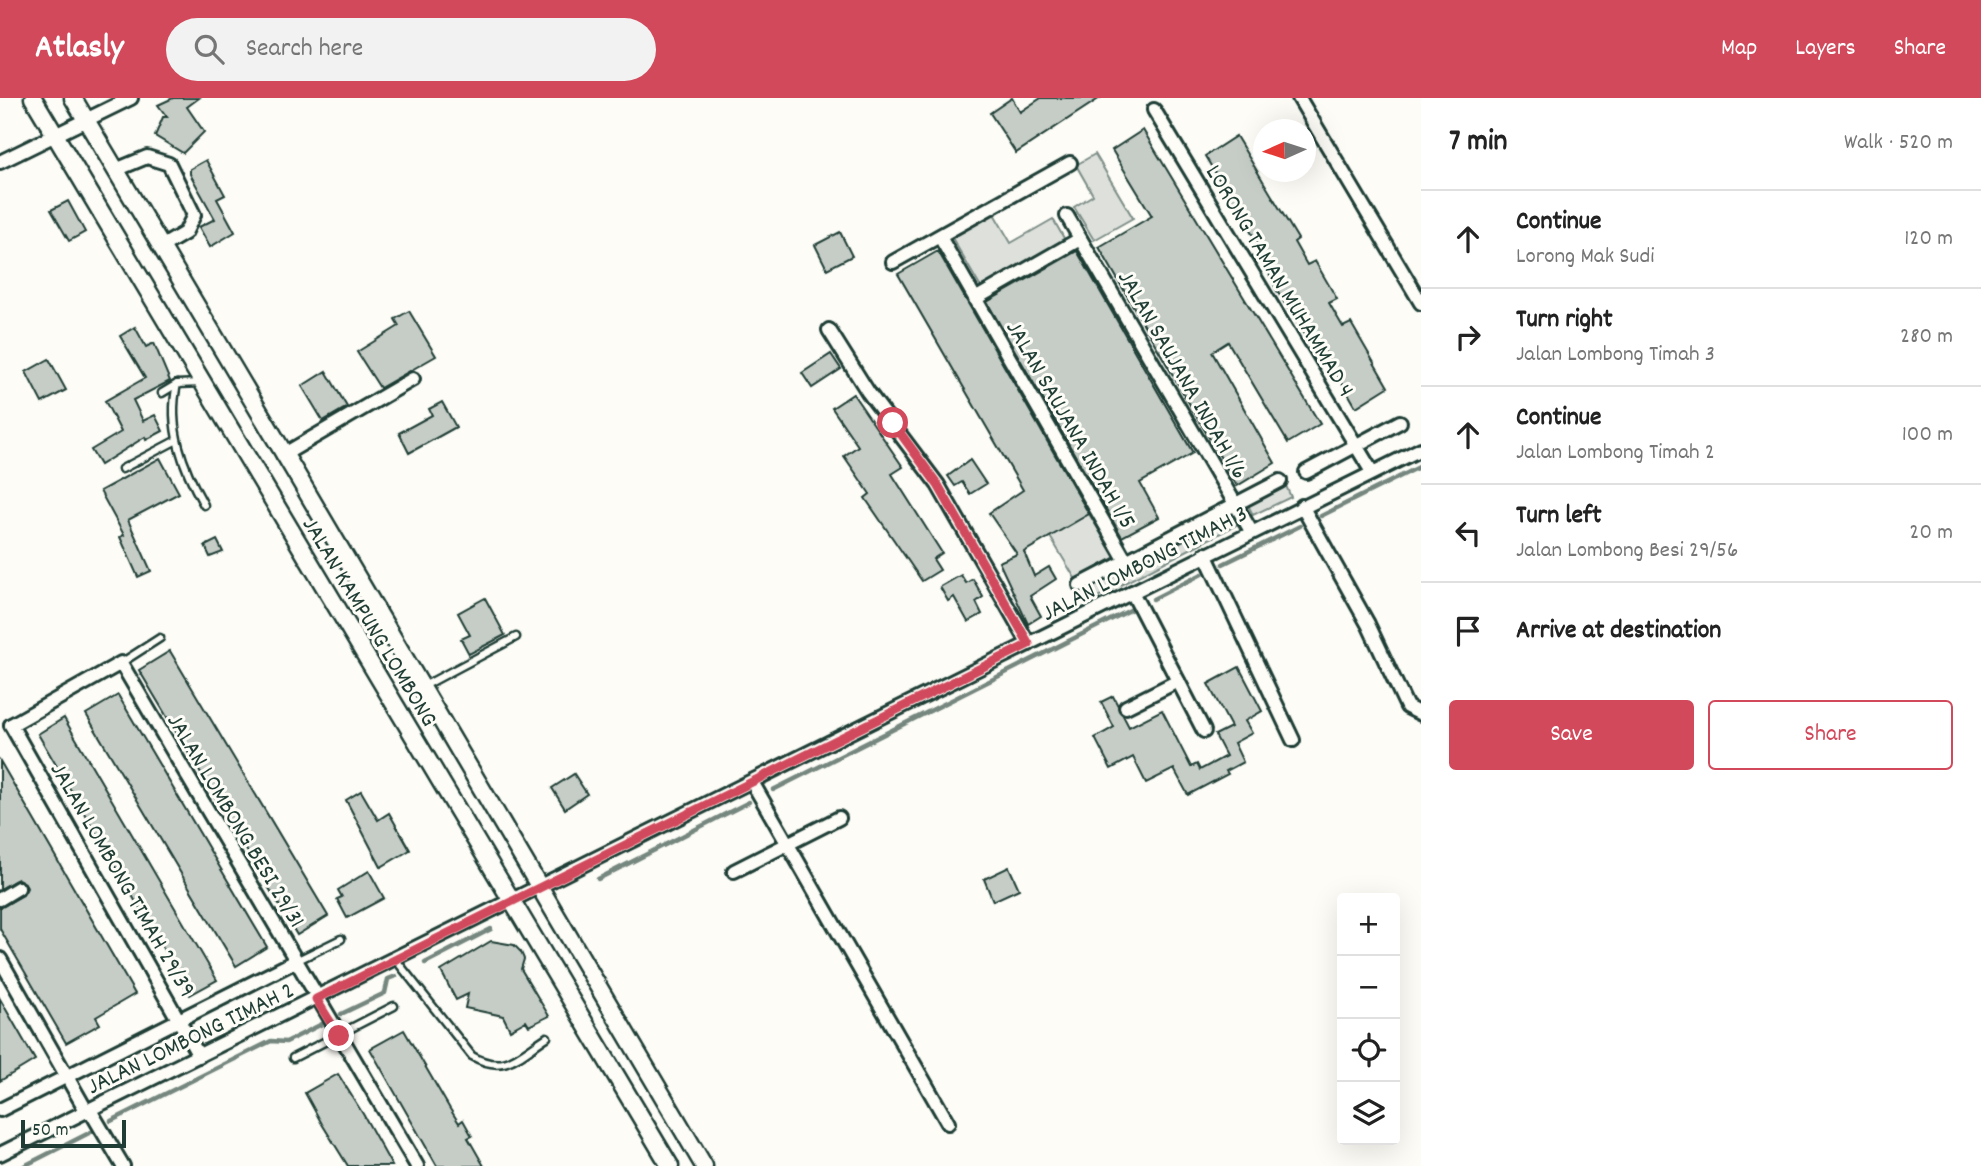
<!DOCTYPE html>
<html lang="en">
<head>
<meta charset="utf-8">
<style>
	:root { --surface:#fff; --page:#f2f2f2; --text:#222; --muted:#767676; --line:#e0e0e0; --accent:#d1495b }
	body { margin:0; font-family:Dekko,sans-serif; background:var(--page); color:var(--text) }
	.controls { position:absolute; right:21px; bottom:21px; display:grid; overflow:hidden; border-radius:7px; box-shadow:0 7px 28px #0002 }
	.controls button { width:63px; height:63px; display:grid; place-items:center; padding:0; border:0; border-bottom:2px solid var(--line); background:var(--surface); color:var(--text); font:35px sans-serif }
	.compass { position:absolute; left:1253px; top:21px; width:63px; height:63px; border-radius:50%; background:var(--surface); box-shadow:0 7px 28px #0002; rotate:267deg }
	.scale { position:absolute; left:21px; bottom:18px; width:105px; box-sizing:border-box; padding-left:7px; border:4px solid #1f3d34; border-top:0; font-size:19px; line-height:24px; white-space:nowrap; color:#1f3d34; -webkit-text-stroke:5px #fdfcf7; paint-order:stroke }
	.stop { position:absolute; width:21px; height:21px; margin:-16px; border:5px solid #d1495b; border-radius:50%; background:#fff }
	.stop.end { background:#d1495b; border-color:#fff; box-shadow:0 2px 7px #0008 }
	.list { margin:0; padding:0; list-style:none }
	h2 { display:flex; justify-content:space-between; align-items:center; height:91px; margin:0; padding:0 28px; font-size:30px }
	h2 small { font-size:23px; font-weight:400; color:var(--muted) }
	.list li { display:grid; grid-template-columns:46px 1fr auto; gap:21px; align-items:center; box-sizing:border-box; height:98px; padding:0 28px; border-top:2px solid var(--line) }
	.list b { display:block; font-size:26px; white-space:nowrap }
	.list p { margin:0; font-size:23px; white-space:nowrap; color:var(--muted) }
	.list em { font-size:23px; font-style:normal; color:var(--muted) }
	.actions { display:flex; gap:14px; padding:21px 28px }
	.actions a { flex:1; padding:16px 0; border:2px solid var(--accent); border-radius:7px; text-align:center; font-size:24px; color:var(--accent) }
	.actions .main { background:var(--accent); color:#fff }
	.icon { flex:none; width:38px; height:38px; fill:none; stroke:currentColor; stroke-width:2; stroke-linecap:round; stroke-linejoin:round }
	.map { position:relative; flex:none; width:1421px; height:1068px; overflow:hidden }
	header { display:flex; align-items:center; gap:42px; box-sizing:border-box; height:98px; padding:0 35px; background:var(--accent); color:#fff }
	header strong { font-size:33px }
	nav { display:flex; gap:38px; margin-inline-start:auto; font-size:24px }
	.search { width:490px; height:63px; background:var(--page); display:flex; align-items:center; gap:18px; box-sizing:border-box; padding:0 24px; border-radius:38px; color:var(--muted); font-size:26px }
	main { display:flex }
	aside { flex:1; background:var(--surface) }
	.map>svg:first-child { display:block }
</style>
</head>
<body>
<header>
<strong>Atlasly</strong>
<div class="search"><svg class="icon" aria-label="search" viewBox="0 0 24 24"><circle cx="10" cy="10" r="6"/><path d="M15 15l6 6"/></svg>Search here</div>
<nav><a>Map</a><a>Layers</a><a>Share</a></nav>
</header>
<main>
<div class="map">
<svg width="1421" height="1068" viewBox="0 0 1421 1068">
	<rect width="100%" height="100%" fill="#fdfcf7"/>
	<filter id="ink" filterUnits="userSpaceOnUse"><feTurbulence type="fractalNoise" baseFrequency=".0143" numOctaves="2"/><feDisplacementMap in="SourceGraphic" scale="14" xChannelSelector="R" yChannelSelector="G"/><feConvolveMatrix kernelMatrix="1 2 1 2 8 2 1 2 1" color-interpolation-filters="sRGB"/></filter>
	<g filter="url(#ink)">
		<!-- green -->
		<g fill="#dde0db" stroke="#7e8e88" stroke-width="2">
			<path d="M1095 56 1133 120 1094 142 1074 109 1093 97 1076 67Z"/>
			<path d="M993 114 1011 145 1053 121 1065 142 981 190 951 138Z"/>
			<path d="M1286 388 1291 399 1253 417 1248 407Z"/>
			<path d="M1234 413 1240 425 1090 503 1083 491Z"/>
			<path d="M1089 416 1115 459 1076 482 1049 437Z"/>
		</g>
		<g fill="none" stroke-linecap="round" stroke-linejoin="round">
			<!-- stream -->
			<g stroke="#75877f" stroke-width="4.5">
				<path d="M1321 418 1421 368"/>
				<path d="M1223 466 1300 428"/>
				<path d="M1153 501 1202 476"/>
				<path d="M773 692 1134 510"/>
				<path d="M598 781 749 704"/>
				<path d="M425 865 491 831"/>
				<path d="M341 916 385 895 388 881 396 878"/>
				<path d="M111 1023 271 943 286 944 322 926"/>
				<path d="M24 1068 91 1034"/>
			</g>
		</g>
		<!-- building -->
		<g fill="#c6cdc7" stroke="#1f3d34" stroke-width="2">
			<path d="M173 0H199L187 9 204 34 183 55 155 38 163 19H167L158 7Z"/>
			<path d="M1012 0 1020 14 1041 0H1100L1016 55 990 15Z"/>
			<path d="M1143 32 1320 326 1288 345 1228 244 1212 254 1275 365 1237 388 1099 149 1152 118 1112 52Z"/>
			<path d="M1236 38 1298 141 1294 144 1307 167 1315 163 1337 201 1329 205 1343 229 1351 225 1388 289 1356 309 1313 234 1305 238 1277 193 1267 171 1272 169 1205 58Z"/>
			<path d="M206 62 225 97 217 101 235 134 210 149 199 129 215 121 190 76V71Z"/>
			<path d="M68 103 85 134 69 143 51 112Z"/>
			<path d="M840 134 852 158 827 171 815 147Z"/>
			<path d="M938 153 1089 416 1024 454 1034 478 1049 469 1056 481 1030 498 1041 518 1028 526 999 464 1017 456 989 415 1023 392 898 176Z"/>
			<path d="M1077 153 1193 355 1140 385 1159 419 1122 439 987 204Z"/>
			<path d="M409 213 436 258 380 290 357 254 399 228 395 221Z"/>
			<path d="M135 229 146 249 154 245 170 283 133 302 143 323 155 317 163 333 146 342 145 339 100 367 91 352 121 334 105 303 145 280 120 238Z"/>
			<path d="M831 256 841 271 812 290 802 275Z"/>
			<path d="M49 261 66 292 42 305 26 274Z"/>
			<path d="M326 273 347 309 323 323 302 288Z"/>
			<path d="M853 296 903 369 892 376 942 455 933 461 940 472 922 483 865 400 870 396 844 358 858 348 832 310Z"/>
			<path d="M442 304 456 329 409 355 399 335 432 317 429 311Z"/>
			<path d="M160 360 179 395 128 422 151 473 138 479 120 439 124 437 100 393Z"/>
			<path d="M970 362 986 386 970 396 962 384 955 388 948 378Z"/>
			<path d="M217 442 223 454 210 459 205 448Z"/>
			<path d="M961 477 966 485 973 481 983 499 976 504 982 516 968 524 954 499 948 503 940 489Z"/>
			<path d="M485 500 505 537 469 556 461 541 470 537 458 515Z"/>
			<path d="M170 553 328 818 297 837 139 572Z"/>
			<path d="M1239 569 1262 613 1245 623 1252 635 1234 645 1243 664 1226 673 1228 676 1188 697 1174 671 1146 685 1133 659 1111 671 1095 640 1114 629 1101 604 1113 598 1129 629 1162 612 1191 669 1197 666 1200 672 1226 658 1215 637 1231 629 1208 586Z"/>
			<path d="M118 597 267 849 236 868 86 616Z"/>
			<path d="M64 620 217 882 190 897 38 636Z"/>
			<path d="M0 663 135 896 96 919 100 926 66 945 0 831V810L23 797 27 790 25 785 18 781 0 791Z"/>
			<path d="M574 676 587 696 565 711 552 690Z"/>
			<path d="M361 693 378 722 389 715 410 752 381 769 346 702Z"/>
			<path d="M1009 769 1019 791 993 803 984 781Z"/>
			<path d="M369 773 384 800 347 820 337 801 342 799 338 792Z"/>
			<path d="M491 843 514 847 521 854 524 861 521 871 549 918 529 928 526 923 510 932 503 918 465 910 468 896 456 902 441 873Z"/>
			<path d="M0 901 35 962 0 983Z"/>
			<path d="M404 932 450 1011 459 1025 463 1022 472 1038 468 1040 484 1068H437L370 951Z"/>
			<path d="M338 976 363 1016 392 1068H348L322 1026 305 995Z"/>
		</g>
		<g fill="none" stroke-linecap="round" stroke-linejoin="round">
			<!-- service casing -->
			<g stroke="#1f3d34" stroke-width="11">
				<g id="service">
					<path d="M177 286C167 329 183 370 204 407"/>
					<path d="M162 295 177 286 201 285"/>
					<path d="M122 371 177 342"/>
					<path d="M121 565 160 540"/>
					<path d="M422 589 516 539"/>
					<path d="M396 862 472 958C505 977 519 957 547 939"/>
					<path d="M296 863 341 841"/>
					<path d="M293 960 394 908"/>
				</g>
			</g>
			<!-- minor casing -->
			<g stroke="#1f3d34" stroke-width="18">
				<g id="minor">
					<path d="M1299 0 1421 205"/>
					<path d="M1154 12 1372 374"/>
					<path d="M0 64 131 0"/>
					<path d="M118 71 147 59 169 66 194 117 185 135 161 149"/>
					<path d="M1067 118 1251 433"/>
					<path d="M940 139 1126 463 1280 383"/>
					<path d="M893 164 1070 65"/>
					<path d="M975 201 1080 141"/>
					<path d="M829 232 868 294 938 387 1029 546"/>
					<path d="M283 357 413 281"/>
					<path d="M1306 374 1400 324"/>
					<path d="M1302 408 1368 526 1407 609 1421 616"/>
					<path d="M1205 456 1293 642"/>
					<path d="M1080 487 1126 463"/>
					<path d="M1132 494 1204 633"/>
					<path d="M1126 609 1178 583"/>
					<path d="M11 627 121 565 417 1068"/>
					<path d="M11 627 199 958"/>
					<path d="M752 684 948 1025"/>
					<path d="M734 773 839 720"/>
					<path d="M0 801 18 790"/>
					<path d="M0 861 87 1014"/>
					<path d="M0 1012 296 863"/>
					<path d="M90 1012 123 1068"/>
					<path d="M0 1056 1421 351"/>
				</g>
			</g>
			<!-- tertiary casing -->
			<g stroke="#1f3d34" stroke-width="21">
				<g id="tertiary">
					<path d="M33 0 670 1068"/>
					<path d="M73 0C285 355 494 712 704 1068"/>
				</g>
			</g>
			<!-- service -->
			<use href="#service" stroke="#fdfcf7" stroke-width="6"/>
			<!-- minor -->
			<use href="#minor" stroke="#fdfcf7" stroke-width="12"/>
			<!-- tertiary -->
			<use href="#tertiary" stroke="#fdfcf7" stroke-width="16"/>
		</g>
	</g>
	<g fill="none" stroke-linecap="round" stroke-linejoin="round" filter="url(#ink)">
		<!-- route -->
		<path stroke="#d1495b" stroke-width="9" d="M339 938 316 901 1029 546 938 387 893 325"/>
	</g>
	<g text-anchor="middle" stroke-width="6" stroke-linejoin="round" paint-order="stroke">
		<!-- street labels -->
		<g font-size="24" fill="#1f3d34" stroke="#fdfcf7">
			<text transform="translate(1281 182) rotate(59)" y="8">LORONG TAMAN MUHAMMAD 4</text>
			<text transform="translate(1184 276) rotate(60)" y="8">JALAN SAUJANA INDAH 1/6</text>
			<text transform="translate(1072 326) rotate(60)" y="8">JALAN SAUJANA INDAH 1/5</text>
			<text transform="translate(1144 464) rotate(-27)" y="8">JALAN LOMBONG TIMAH 3</text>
			<text transform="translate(371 523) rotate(59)" y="8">JALAN KAMPUNG LOMBONG</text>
			<text transform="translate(237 722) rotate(59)" y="8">JALAN LOMBONG BESI 29/31</text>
			<text transform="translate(124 781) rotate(60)" y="8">JALAN LOMBONG TIMAH 29/39</text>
			<text transform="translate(190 939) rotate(-26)" y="8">JALAN LOMBONG TIMAH 2</text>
		</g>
	</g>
</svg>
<div class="controls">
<button>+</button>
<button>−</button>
<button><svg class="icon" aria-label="locate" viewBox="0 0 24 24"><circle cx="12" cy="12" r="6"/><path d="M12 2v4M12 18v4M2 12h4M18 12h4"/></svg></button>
<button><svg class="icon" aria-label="layers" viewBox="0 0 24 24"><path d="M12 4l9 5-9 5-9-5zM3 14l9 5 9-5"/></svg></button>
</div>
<svg class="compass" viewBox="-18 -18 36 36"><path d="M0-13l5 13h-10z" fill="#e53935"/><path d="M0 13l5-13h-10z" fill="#767676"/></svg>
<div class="scale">50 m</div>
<div class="stop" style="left:893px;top:325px"></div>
<div class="stop end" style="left:339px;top:938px"></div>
</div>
<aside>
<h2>7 min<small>Walk · 520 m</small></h2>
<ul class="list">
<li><svg class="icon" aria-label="ahead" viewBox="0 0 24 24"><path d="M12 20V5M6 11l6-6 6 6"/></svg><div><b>Continue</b><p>Lorong Mak Sudi</p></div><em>120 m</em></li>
<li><svg class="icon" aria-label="right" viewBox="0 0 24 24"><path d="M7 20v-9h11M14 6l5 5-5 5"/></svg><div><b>Turn right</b><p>Jalan Lombong Timah 3</p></div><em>280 m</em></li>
<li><svg class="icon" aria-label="ahead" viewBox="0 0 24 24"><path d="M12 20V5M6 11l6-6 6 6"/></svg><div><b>Continue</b><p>Jalan Lombong Timah 2</p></div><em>100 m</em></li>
<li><svg class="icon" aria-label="left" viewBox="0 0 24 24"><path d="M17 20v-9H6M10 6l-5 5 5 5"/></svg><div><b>Turn left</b><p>Jalan Lombong Besi 29/56</p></div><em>20 m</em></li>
<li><svg class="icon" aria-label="arrive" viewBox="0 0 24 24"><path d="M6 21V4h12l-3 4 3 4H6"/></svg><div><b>Arrive at destination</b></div></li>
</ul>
<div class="actions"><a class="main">Save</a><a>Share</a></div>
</aside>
</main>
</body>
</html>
